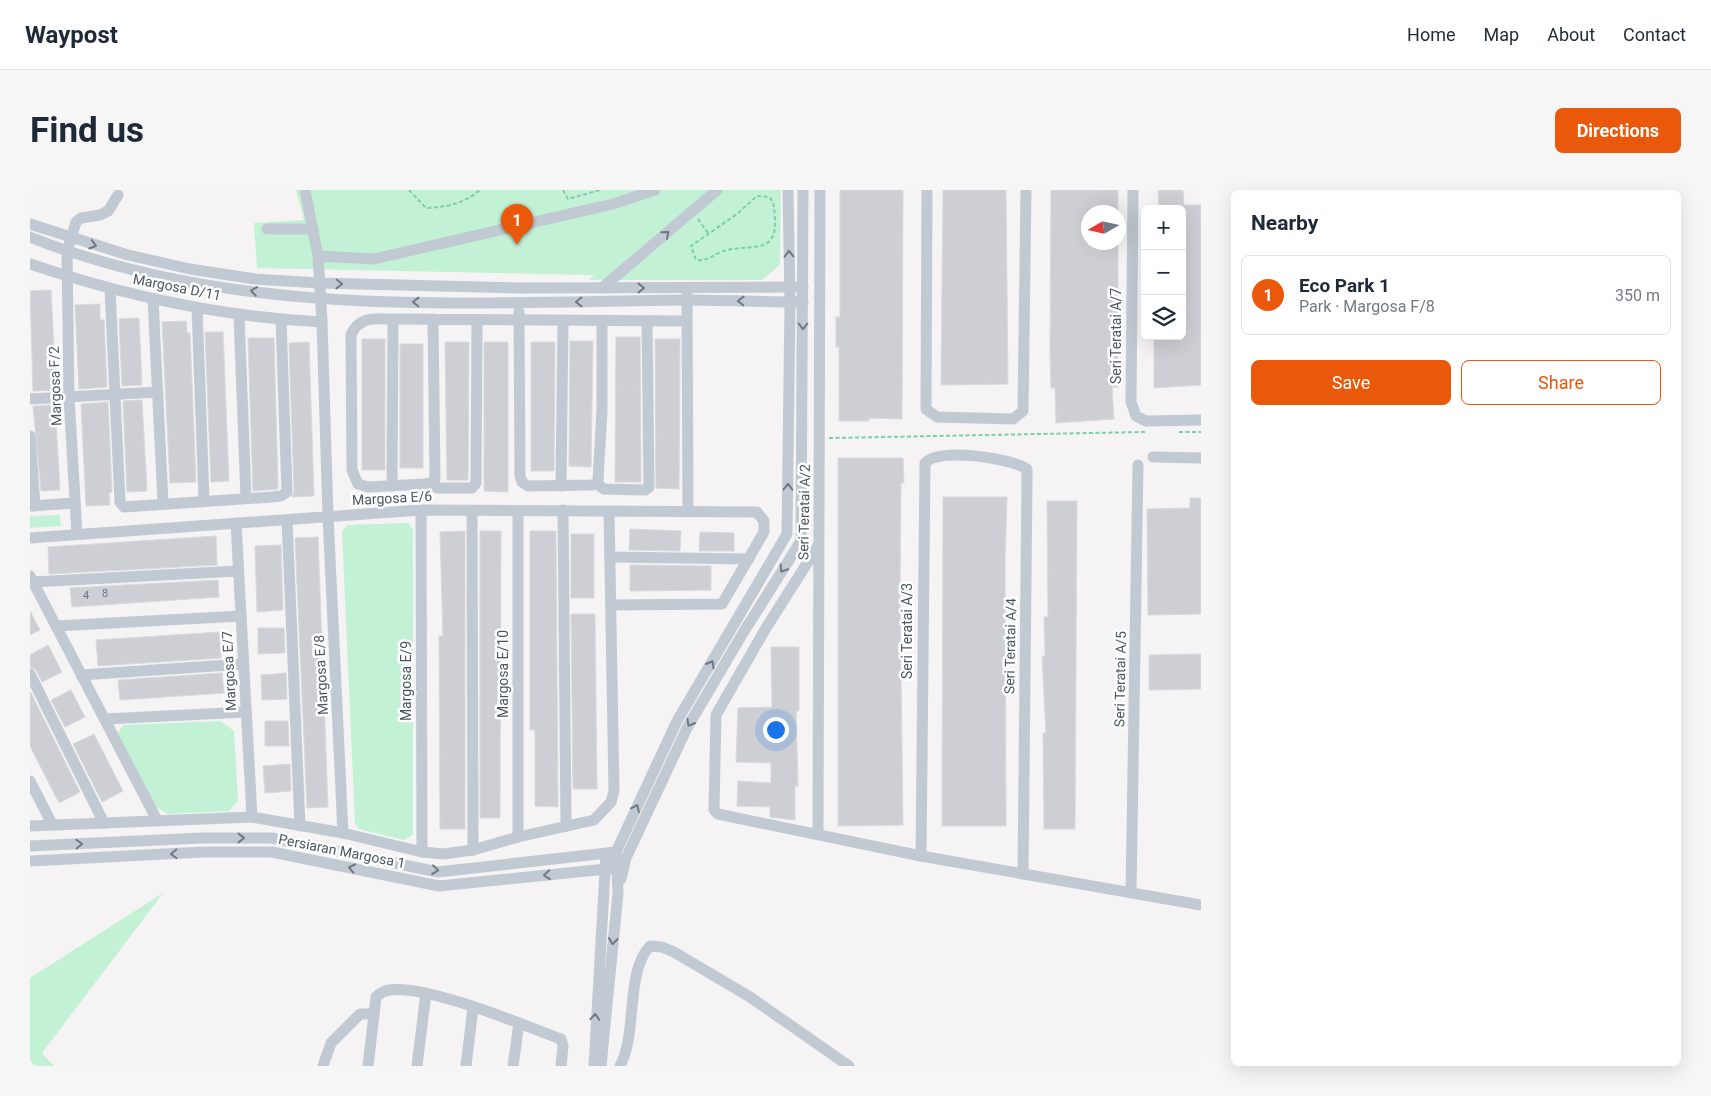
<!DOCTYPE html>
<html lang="en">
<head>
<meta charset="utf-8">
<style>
	:root { --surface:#fff; --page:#f6f6f7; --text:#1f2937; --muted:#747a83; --line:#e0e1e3; --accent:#ea580c }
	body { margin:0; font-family:Roboto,sans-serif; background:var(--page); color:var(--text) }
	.controls { position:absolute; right:15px; top:15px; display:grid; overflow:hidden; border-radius:8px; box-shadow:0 5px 20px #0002 }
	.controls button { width:45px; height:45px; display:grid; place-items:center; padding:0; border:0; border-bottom:1px solid var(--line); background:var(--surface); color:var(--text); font:25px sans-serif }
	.compass { position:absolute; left:1051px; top:15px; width:45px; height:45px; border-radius:50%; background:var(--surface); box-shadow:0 5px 20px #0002; rotate:261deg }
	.you { position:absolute; left:745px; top:539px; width:18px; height:18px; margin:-12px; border:4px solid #fff; border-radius:50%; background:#1a73e8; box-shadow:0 0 0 8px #1a73e833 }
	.badge { display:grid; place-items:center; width:32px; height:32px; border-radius:50%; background:var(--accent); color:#fff; font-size:16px; font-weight:700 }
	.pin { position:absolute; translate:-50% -41px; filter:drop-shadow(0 1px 2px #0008) }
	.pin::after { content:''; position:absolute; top:26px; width:18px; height:15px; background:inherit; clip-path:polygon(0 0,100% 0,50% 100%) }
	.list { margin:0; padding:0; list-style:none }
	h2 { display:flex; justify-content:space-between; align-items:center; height:65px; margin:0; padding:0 20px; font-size:21px }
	h2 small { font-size:16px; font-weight:400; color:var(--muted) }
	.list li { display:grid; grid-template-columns:32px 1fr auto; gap:15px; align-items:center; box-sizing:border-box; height:80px; margin:0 10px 10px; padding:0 10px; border:1px solid var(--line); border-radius:8px }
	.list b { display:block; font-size:19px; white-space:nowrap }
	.list p { margin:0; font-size:16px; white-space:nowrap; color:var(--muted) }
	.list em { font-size:16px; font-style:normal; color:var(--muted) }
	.actions { display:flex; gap:10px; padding:15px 20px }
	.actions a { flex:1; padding:11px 0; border:1px solid var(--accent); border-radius:8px; text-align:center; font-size:18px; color:var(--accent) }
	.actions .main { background:var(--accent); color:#fff }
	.icon { flex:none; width:28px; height:28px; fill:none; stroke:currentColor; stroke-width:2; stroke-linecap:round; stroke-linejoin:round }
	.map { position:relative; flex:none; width:1171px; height:876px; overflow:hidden; border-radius:8px }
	header { display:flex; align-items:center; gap:30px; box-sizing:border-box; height:70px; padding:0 25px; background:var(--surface); border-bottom:1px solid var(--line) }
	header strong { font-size:24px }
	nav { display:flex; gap:28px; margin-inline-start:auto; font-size:18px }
	.intro { display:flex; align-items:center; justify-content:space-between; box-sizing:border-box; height:120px; padding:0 30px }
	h1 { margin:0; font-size:35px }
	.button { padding:12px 22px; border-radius:8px; background:var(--accent); color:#fff; font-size:18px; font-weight:700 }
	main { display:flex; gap:30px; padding:0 30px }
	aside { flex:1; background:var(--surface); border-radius:8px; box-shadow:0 5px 20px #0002 }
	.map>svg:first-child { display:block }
</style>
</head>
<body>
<header>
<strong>Waypost</strong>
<nav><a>Home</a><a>Map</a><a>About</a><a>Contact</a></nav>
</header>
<div class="intro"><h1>Find us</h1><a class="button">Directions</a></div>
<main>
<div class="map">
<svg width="1171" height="876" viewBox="0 0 1171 876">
	<rect width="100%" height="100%" fill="#f5f3f3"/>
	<!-- green -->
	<g fill="#c3f1d5">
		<path d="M266 0H751L750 75 732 90H559L564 85 227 78 224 33 274 30Z"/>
		<path d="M30 325 31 336 0 338V326Z"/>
		<path d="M378 333 383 339V645L374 650 329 639 325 633 312 342 317 335Z"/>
		<path d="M190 531 204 541 208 611 199 621 138 624 126 617 88 543 93 535Z"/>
		<path d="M133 703 12 863 24 876H0V788Z"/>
	</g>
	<!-- building -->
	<g fill="#cdcfd5" stroke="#d7d9de">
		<path d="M810 0H873L872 229 839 228V231H809V157H806V127H810Z"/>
		<path d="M913 0H976L978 194 911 195Z"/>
		<path d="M1021 0H1088V22H1058V55H1088V197H1082L1084 229 1026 233 1025 198H1021L1020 161Z"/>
		<path d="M1128 0H1153L1154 15H1171V195L1124 198V146H1152V19H1129Z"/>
		<path d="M21 100 26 200 3 201 0 101Z"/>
		<path d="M70 114V130H74L77 197 49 199 45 115Z"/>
		<path d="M109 128 112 195 92 196 89 129Z"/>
		<path d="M156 131 157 143H160L166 292 140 293 132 132Z"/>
		<path d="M175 142H193L199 291 181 292Z"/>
		<path d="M586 147H610L611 292H585Z"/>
		<path d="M218 148H244L248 299 223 301Z"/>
		<rect x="332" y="149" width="23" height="131"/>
		<path d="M625 149H650L649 299 626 298Z"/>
		<path d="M540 151H563L561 277 539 276Z"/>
		<path d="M279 152 284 306 262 307 264 302 259 153Z"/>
		<path d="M415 152H439L438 290H417Z"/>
		<path d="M454 152H478V302L454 301Z"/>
		<path d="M501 152H525L524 281H501Z"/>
		<rect x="370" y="154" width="23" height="124"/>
		<path d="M112 210 117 301 97 302 93 211Z"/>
		<path d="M78 212 82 302 79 303 80 315 56 316 51 214Z"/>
		<path d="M25 215 30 300 11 301 3 216Z"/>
		<path d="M808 268H873L874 293H871L870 409 873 635 808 636Z"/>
		<path d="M913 307H977L975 372 976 636H912Z"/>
		<path d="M1160 308H1171V424L1118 425 1117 319 1160 318Z"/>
		<path d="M1017 311H1047L1045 639H1014L1013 543H1016L1012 466H1015L1014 427H1018Z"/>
		<path d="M600 339 651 341 650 361 599 360Z"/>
		<path d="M435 341V639H410L409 446H413L410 342Z"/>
		<path d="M450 341H471L470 628H450Z"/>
		<path d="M500 341H526L528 617 505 616V540H500Z"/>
		<path d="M670 342 704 343V361H669Z"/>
		<rect x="541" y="344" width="23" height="64"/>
		<path d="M186 346 187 375 19 384 18 357Z"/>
		<path d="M288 347 298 617 277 618 265 348Z"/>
		<path d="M251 355 253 420 227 422 225 356Z"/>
		<path d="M600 375 681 376V400L600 401Z"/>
		<path d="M188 390 189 407 42 417 40 398Z"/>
		<path d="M0 421 10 440 0 445Z"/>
		<path d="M541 424H565L567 599H543Z"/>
		<path d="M228 438H254L255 463 228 464Z"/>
		<path d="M190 442 191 468 68 476 66 450Z"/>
		<path d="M18 455 32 482 12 492 6 480 0 477V465Z"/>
		<path d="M741 457H769V521H766L768 596H765V630L740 627V617L707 616 708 591 741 593V573L706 572 708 518 742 517Z"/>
		<path d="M1171 464V499L1119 500V465Z"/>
		<path d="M192 483 194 503 90 510 88 490Z"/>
		<path d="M256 483 257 509 232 510 231 485Z"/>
		<path d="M41 500 55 527 35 537 21 510Z"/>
		<path d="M0 501 50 602 29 613 0 556Z"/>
		<path d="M235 531H258L259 556H235Z"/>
		<path d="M64 544 93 601 72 612 43 554Z"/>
		<path d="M260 574 261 601 235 603 233 576Z"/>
	</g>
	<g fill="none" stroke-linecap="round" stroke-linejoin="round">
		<!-- path -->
		<g stroke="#7ad0a6" stroke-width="2" stroke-dasharray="4 2.5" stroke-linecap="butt">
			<path d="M379 0 396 18C417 17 433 14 450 0"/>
			<path d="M533 0 538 9 570 0"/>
			<path d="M727 6 739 7C745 13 744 20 745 28 748 68 716 52 691 62 681 66 678 71 666 70L661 56 707 24Z"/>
			<path d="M668 29 678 43"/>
			<path d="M1149 242H1171"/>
			<path d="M799 248 1115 242"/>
		</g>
		<!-- minor -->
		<g stroke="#c1cad2" stroke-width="11">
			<path d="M275 0 288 66 292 132 298 326 313 643"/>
			<path d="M897 0 896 219 907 227 983 229 993 221 996 0"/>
			<path d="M1103 0 1101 212 1106 226 1116 231 1171 230"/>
			<path d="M0 34 98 65 160 79 225 89 289 93 489 98 773 97"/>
			<path d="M237 39H283"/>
			<path d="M0 47C208 130 437 112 656 110 695 110 734 112 773 112"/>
			<path d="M288 66 344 69 583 14 625 0"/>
			<path d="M0 74C95 106 192 127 292 132"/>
			<path d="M572 98 687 0"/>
			<path d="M80 99 90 312 94 317 242 307 251 306 257 302 251 130"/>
			<path d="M657 104 658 320"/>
			<path d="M123 109 133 313"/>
			<path d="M167 117 174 310"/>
			<path d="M489 122 490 286 492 292 498 296 561 295 567 294 568 290 572 220V130"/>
			<path d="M209 125 216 308"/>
			<path d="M403 129 405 289 404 292 395 294 338 297 328 294 322 280 321 145C329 126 345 129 363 129L657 131"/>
			<path d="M0 209 128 202"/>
			<path d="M0 246 5 316"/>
			<path d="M1123 267 1171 268"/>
			<path d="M404 292 407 298H442L446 293 447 130"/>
			<path d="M567 294 574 299 615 300 619 297 617 131"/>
			<path d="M362 296 363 129"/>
			<path d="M531 296 533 130"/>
			<path d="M0 316 45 313"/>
			<path d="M391 320 392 662"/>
			<path d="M442 320 443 660"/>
			<path d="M533 320 536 636"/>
			<path d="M257 330 270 636"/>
			<path d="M206 333 222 627"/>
			<path d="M47 344 39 207 37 62 46 32 51 28 70 25 78 21 88 5"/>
			<path d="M0 348 391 320 727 322 734 331V342L692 414 581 415"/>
			<path d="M788 356 736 438 686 525 684 620 688 624 891 666 1171 715"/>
			<path d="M580 367 719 369"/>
			<path d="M0 386 127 630"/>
			<path d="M3 392 208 381"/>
			<path d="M26 436 211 426"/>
			<path d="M0 484 74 633"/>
			<path d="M51 485 213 474"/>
			<path d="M75 529 216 522"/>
			<path d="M0 591 22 634"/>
			<path d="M0 636 222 627 313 643 392 662 413 664 443 660 488 647 564 630 581 612 584 601 579 322"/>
			<path d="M788 643 790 0"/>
			<path d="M488 647V321"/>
			<path d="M0 656 172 648H242L408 682 586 662"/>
			<path d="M891 666 895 273C909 257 980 268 997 279V289L993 684"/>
			<path d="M0 671 173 662H242L409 696 586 678"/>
			<path d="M591 689 596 668 657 538 713 443 771 351 773 0"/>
			<path d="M1101 703 1108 275"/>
			<path d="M293 876 301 853 330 824H344"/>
			<path d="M338 876 346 807C350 803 353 801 359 800 396 794 493 835 531 849L533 856 531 876"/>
			<path d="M387 876 396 803"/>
			<path d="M436 876 443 818"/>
			<path d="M483 876 489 833"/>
			<path d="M564 876 576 664"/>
			<path d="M571 876 588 703 586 662 647 531 757 344 760 112 758 0"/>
			<path d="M590 876C608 842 595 782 620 756L632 757 644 762 720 807 819 876"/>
		</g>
	</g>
	<!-- one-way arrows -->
	<defs><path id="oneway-chevron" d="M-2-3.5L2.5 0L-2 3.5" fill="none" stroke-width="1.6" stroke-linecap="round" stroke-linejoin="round" transform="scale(1.25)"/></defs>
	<g stroke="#6e7983">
		<use href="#oneway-chevron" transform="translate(636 44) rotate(-41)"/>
		<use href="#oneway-chevron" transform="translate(63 55) rotate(16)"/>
		<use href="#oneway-chevron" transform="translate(759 64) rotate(-91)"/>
		<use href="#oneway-chevron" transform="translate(309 94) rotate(1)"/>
		<use href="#oneway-chevron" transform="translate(611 98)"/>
		<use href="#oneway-chevron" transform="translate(224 101) rotate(-172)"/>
		<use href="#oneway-chevron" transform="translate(711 111) rotate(-179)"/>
		<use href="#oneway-chevron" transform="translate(386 112) rotate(-179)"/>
		<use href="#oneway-chevron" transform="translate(549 112) rotate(179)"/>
		<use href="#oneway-chevron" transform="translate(773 136) rotate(90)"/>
		<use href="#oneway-chevron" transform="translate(758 297) rotate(-89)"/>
		<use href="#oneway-chevron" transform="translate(753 379) rotate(122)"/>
		<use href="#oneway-chevron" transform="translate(681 474) rotate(-60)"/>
		<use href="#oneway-chevron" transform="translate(660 533) rotate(120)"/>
		<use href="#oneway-chevron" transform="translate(606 618) rotate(-65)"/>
		<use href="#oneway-chevron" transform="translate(211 648)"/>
		<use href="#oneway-chevron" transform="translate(49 654) rotate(-3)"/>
		<use href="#oneway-chevron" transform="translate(144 664) rotate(177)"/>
		<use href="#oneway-chevron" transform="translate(322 678) rotate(-168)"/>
		<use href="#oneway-chevron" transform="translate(405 680) rotate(6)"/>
		<use href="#oneway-chevron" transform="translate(517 685) rotate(175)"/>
		<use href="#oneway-chevron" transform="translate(583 751) rotate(96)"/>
		<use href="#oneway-chevron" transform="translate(565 827) rotate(-86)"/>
	</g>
	<g text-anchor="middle" stroke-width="5" stroke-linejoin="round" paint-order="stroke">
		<!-- number labels -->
		<g font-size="11" fill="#6b747e">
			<text x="75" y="407">8</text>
			<text x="56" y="409">4</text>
		</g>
		<!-- street labels -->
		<g font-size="14" fill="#4a5661" stroke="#fff">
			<text transform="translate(147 97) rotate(11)" y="5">Margosa D/11</text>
			<text transform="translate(1086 146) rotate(-90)" y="5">Seri Teratai A/7</text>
			<text transform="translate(25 196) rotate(-92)" y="5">Margosa F/2</text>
			<text transform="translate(362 308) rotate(-3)" y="5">Margosa E/6</text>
			<text transform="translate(774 322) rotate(-89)" y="5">Seri Teratai A/2</text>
			<text transform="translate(877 441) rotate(-90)" y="5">Seri Teratai A/3</text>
			<text transform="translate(980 456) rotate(-89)" y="5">Seri Teratai A/4</text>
			<text transform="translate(199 481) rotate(-93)" y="5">Margosa E/7</text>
			<text transform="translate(473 484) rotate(-90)" y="5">Margosa E/10</text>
			<text transform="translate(291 485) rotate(-93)" y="5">Margosa E/8</text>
			<text transform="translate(1090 489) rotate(-89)" y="5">Seri Teratai A/5</text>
			<text transform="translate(376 491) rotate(-90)" y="5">Margosa E/9</text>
			<text transform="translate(312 661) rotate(11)" y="5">Persiaran Margosa 1</text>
		</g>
	</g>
</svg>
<div class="controls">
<button>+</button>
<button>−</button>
<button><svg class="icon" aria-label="layers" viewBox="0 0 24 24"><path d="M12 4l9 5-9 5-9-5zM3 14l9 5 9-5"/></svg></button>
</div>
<svg class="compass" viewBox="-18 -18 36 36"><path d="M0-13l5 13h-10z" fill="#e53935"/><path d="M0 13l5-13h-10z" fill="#747a83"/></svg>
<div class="you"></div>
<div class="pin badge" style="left:487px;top:55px">1</div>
</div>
<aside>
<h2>Nearby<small></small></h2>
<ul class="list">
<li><span class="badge">1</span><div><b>Eco Park 1</b><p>Park · Margosa F/8</p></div><em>350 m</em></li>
</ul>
<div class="actions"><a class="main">Save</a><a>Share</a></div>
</aside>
</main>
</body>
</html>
